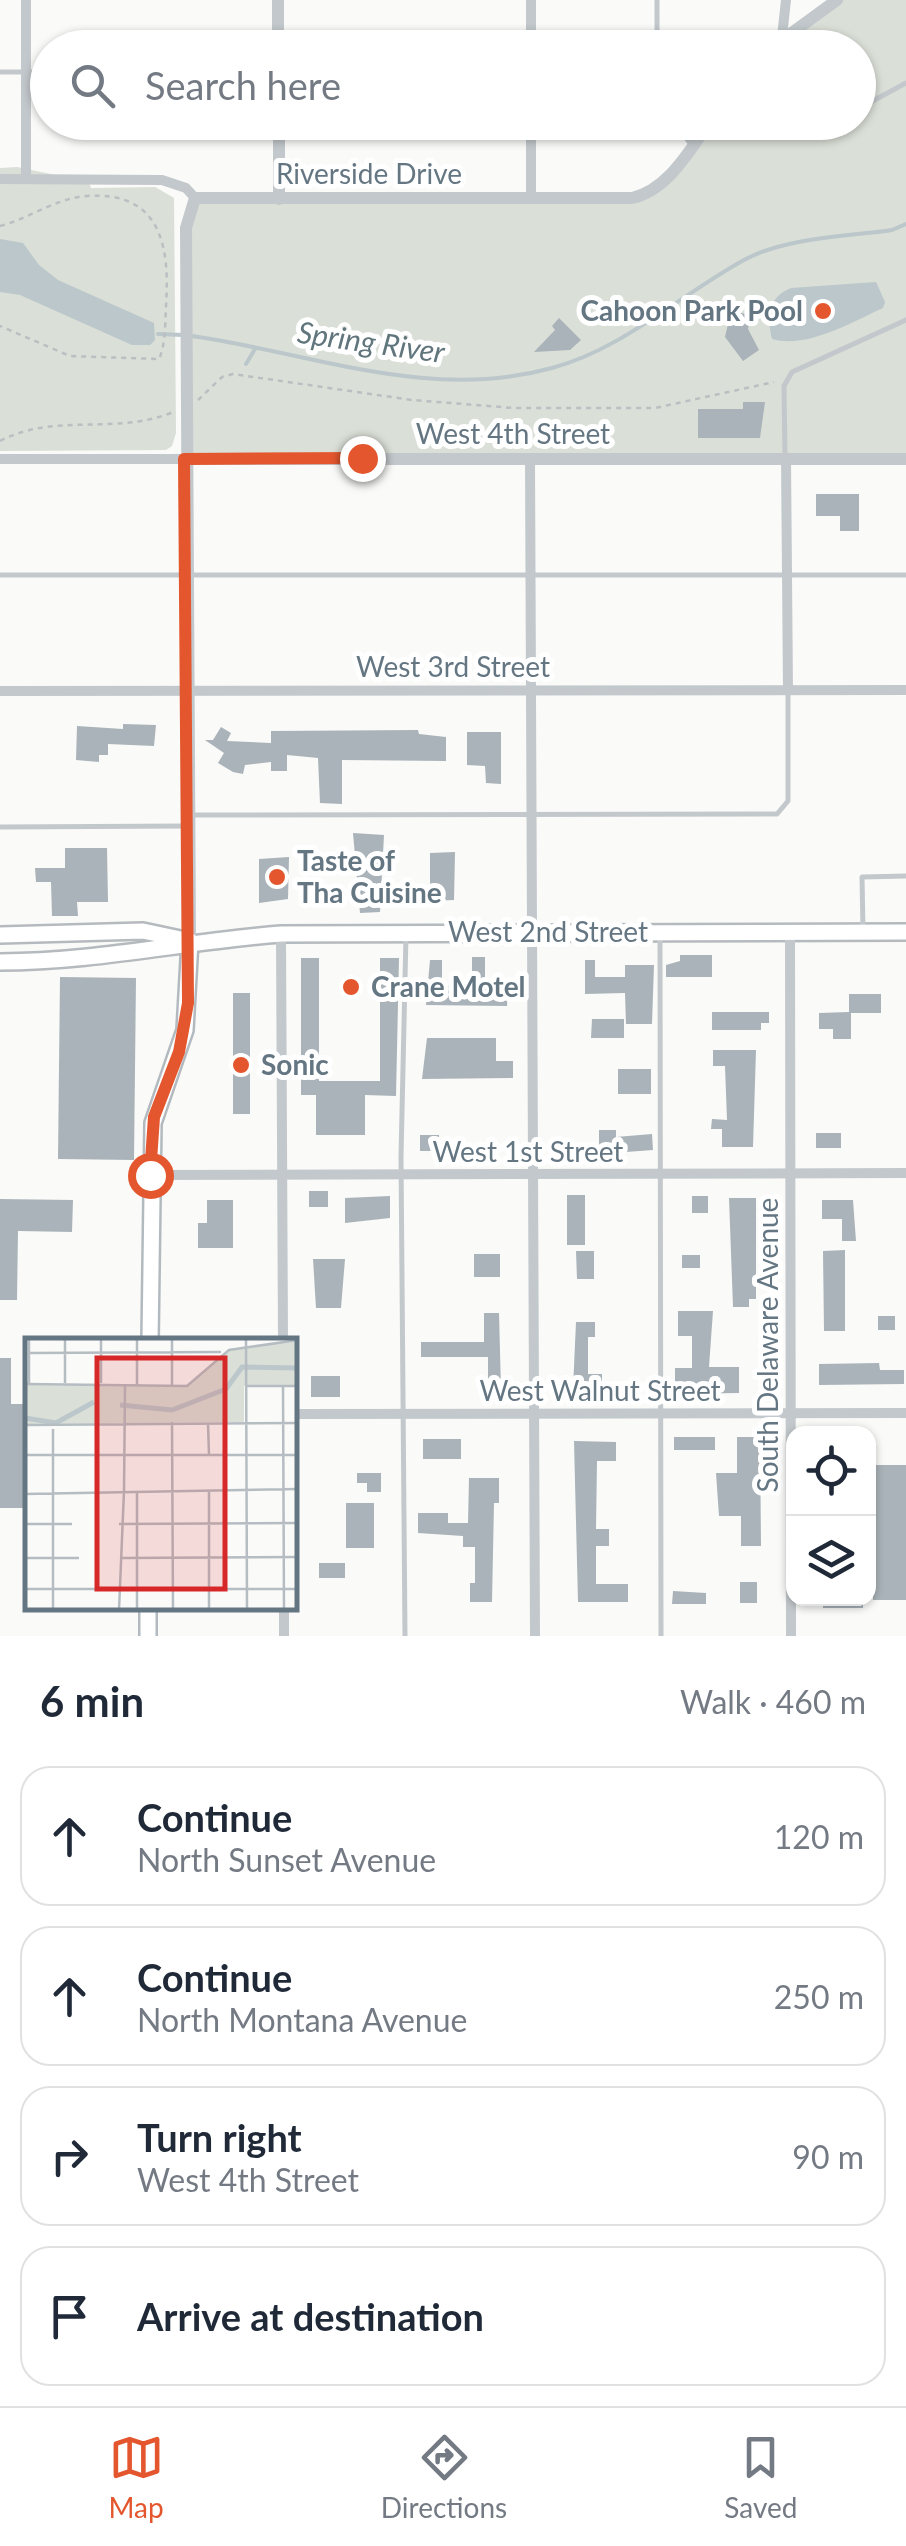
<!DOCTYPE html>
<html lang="en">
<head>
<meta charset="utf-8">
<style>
	:root { --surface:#fff; --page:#f6f6f7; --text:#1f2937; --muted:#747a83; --line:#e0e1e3; --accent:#e4572e }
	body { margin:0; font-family:Lato,sans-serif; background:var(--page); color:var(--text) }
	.controls { position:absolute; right:30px; bottom:30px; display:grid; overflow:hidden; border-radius:20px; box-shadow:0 2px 8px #0004 }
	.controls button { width:90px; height:90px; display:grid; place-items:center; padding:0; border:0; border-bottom:2px solid var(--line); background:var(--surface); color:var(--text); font:50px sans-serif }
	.stop { position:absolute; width:30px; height:30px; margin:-22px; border:8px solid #e4572e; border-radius:50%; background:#fff }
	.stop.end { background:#e4572e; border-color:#fff; box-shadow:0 2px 10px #0008 }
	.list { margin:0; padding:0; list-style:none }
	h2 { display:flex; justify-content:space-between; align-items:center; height:130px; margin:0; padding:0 40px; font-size:42px }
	h2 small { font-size:32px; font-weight:400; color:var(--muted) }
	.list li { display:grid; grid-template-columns:65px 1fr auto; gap:30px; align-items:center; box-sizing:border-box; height:140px; margin:0 20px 20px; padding:0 20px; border:2px solid var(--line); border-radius:30px }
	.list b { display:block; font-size:38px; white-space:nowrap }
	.list p { margin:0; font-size:32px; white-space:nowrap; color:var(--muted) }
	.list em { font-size:32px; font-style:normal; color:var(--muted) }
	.icon { flex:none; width:55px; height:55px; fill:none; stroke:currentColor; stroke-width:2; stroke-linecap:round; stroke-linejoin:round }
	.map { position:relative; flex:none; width:906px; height:1636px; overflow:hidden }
	.search { position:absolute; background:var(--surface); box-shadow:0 2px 8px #0004; left:30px; right:30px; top:30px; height:110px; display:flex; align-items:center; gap:25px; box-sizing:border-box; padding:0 35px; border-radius:55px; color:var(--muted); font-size:38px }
	.sheet { height:770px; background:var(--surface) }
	nav { display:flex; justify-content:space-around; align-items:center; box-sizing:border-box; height:140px; border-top:2px solid var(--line); background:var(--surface); font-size:28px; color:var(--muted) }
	nav a { display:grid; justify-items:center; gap:5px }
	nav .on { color:var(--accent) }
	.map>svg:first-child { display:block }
</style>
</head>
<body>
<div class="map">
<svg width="906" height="1636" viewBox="0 0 906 1636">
	<rect width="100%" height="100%" fill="#fafaf8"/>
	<!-- green -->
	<g fill="#dadfd7">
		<path d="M837 0H906V459H185L186 228 195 198 644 196 710 123 858 122V48L757 47Z"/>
		<path d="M17 167 89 182 91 188 155 187 174 198 176 433 172 446 166 450 0 451V168Z"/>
	</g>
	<!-- water -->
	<g fill="#bbc7cb">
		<path d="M0 239 23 243 39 265 58 280 154 323 155 340 150 345H132L20 295 0 292Z"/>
		<path d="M876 282 885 302 883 308C852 322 807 349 772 339 767 316 767 298 791 288Z"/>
	</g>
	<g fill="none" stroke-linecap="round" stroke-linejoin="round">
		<!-- stream -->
		<g stroke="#bbc7cb" stroke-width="4">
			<path d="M158 334 183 335"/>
			<path d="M192 336C312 353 428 402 552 368 623 349 680 295 744 260 787 237 844 237 892 230L906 224"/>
			<path d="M246 364 255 349"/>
		</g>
	</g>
	<!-- building -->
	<g fill="#aab3b9">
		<path d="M731 311 751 315 748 329 759 350 743 361 725 337Z"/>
		<path d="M559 318 581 340 570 350 534 352 555 330 552 326Z"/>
		<path d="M743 402H765L760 438H698V409H743Z"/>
		<path d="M816 494H859V531H840V516H816Z"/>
		<path d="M123 724 156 725 154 746 108 744V755H99V762L76 760 77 726 123 729Z"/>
		<path d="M221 727 231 733 227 741 271 743V731L418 730 419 734 446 737V761L342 760V804L320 803 318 758 287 755V771H271V762L245 765 243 774 233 772 218 763 224 753 205 740H213Z"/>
		<path d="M467 732H501V784L486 783 485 766 467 765Z"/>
		<path d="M353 833 384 835 380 912 360 913Z"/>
		<path d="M65 848H107L108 902H77L78 916H52L51 882H36L35 868H65Z"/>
		<path d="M455 852 454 900 430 901V853Z"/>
		<path d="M289 857 288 899 259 903V859Z"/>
		<path d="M680 955H712V977H666V965L680 961Z"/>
		<path d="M472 957H485V986L508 987 507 1006 426 1005 430 960H442V985L472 986Z"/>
		<path d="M301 958H319V1081H380V958H399L396 1096 365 1095V1135H316V1095H301Z"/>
		<path d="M585 960H595V977H625V965H654L652 1024H626L625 993 585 994Z"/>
		<path d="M60 977 136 978 134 1160 58 1159Z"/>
		<rect x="233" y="993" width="17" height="121"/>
		<path d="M849 994H881V1013H851V1039H833V1029H819V1013L849 1012Z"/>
		<path d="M712 1012H769V1023H761V1030H712Z"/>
		<path d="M592 1019H624V1038H591Z"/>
		<path d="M427 1038H496V1061H513V1078L422 1079Z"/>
		<path d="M713 1050H756L753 1147H722V1129H711L712 1119 727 1120 725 1066H713Z"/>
		<rect x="618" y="1069" width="33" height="25"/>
		<path d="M599 1130H616V1137L652 1134 653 1150 599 1154Z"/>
		<rect x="816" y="1133" width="25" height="15"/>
		<rect x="420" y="1135" width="19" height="16"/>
		<rect x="309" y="1191" width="19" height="16"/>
		<rect x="567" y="1195" width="18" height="50"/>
		<path d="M390 1196V1218L345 1223V1198Z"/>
		<rect x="692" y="1196" width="16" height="17"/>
		<path d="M729 1198H756V1299H749V1307H733Z"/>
		<path d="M0 1199 73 1200 72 1232 18 1231 17 1300H0Z"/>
		<path d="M207 1200H233V1248H198V1223H207Z"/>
		<path d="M822 1200H853L856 1241H842V1219H822Z"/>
		<path d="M845 1250V1331H824L823 1251Z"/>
		<path d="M576 1251H594V1279H577Z"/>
		<rect x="474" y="1254" width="26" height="23"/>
		<rect x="682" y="1255" width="18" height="13"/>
		<path d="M313 1259H345L341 1308H316Z"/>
		<path d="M678 1311H713L709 1367H739V1393L675 1394V1368H692V1336H678Z"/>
		<path d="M484 1313H499L501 1389H488V1357H421V1342H484Z"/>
		<rect x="878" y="1316" width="17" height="14"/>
		<path d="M576 1322H595V1337H588V1374H602V1389H573Z"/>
		<path d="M0 1358H11V1404H27V1508H0Z"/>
		<path d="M879 1363 880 1370H904V1384L819 1385V1364Z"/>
		<rect x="311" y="1376" width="29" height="21"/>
		<rect x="674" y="1437" width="41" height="13"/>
		<path d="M737 1437H760L761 1546H741V1516H719L716 1473H737Z"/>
		<rect x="423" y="1439" width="38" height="20"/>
		<path d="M574 1441 616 1442V1461H597L596 1529H609V1546H596V1584H628V1602H578Z"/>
		<path d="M868 1465H906V1600H873Z"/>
		<path d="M357 1473H381V1492H367V1483H357Z"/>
		<path d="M469 1478H499V1503H494L492 1602H470V1583H475V1547H463V1536L418 1533V1513H448V1523H468Z"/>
		<rect x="346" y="1503" width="28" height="45"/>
		<rect x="319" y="1563" width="26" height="15"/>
		<rect x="740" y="1582" width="17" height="21"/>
		<path d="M673 1591 706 1593V1604H672Z"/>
		<rect x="823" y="1598" width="40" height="10"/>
	</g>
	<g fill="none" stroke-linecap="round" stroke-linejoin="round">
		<!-- secondary casing -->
		<g stroke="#b3babf" stroke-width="20">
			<g id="secondary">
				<path d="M150 1341 153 1123 185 1030 190 941"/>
				<path d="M148 1636V1608"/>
			</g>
		</g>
		<!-- primary casing -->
		<g stroke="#b5babe" stroke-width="20">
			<g id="primary">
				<path d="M0 935 143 931 190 941"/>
				<path d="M0 962C96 962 186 941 281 934L906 932"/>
			</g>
		</g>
		<!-- path -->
		<g stroke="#bbbfc2" stroke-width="2.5" stroke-dasharray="5 5" stroke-linecap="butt">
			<path d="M0 226C30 218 56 198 87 196 161 191 170 246 166 306 165 323 166 343 159 359L70 356 0 326"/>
			<path d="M198 400 222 377 233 374 412 400 514 408H655L774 382"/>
			<path d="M0 441C55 412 116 436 173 412"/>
		</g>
		<!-- service -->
		<g stroke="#c3c8cc" stroke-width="5">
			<path d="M657 48V0"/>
			<path d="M0 72H48"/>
			<path d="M858 109 906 83"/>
			<path d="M672 122 693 146"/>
			<path d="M791 122H812"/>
			<path d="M785 456 784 386 792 372 906 320"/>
			<path d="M0 575H906"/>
			<path d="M190 815 777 814 788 801V692"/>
			<path d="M0 827 187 826"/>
			<path d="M863 930 862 877 906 876"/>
			<path d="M660 934 661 1636"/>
			<path d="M405 1636 401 1157 406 935"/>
		</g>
		<!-- minor -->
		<g stroke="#c3c8cc" stroke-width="10">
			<path d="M26 0V179"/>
			<path d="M782 37 786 0"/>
			<path d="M531 48V0"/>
			<path d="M0 179 162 180 186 188 195 198"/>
			<path d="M531 199V122"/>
			<path d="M530 458 535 1636"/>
			<path d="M0 459H185"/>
			<path d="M786 459 788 690"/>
			<path d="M0 691 906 690"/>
			<path d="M790 932 791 1636"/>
			<path d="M281 934 283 1341"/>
			<path d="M151 1175 906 1173"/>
			<path d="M295 1414 906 1413"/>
			<path d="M284 1608V1636"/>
		</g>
		<!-- tertiary -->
		<g stroke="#c3c8cc" stroke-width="12">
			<path d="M278 0V48"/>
			<path d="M771 48 837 0"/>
			<path d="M279 122V199"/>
			<path d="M185 459H906"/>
			<path d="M190 941 186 228 195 198H632C668 190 689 151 710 122"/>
		</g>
		<!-- secondary -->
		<use href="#secondary" stroke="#fff" stroke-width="15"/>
		<!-- primary -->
		<use href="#primary" stroke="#fff" stroke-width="15"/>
	</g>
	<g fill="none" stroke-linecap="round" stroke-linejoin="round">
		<!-- route -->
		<path stroke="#e4572e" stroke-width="12" d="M150 1175 154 1117 179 1052 188 1003 184 459 362 458"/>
	</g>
	<!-- markers -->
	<g fill="#e4572e" stroke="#fff" stroke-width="4">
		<circle cx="823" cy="311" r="10"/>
		<circle cx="277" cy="877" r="10"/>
		<circle cx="351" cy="987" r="10"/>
		<circle cx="241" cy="1065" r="10"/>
	</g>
	<g text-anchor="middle" stroke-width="10" stroke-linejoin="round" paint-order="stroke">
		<!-- street labels -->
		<g font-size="28" fill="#657683" stroke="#fff">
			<text x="369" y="184">Riverside Drive</text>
			<text x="513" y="444">West 4th Street</text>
			<text x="453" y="677">West 3rd Street</text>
			<text x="548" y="942">West 2nd Street</text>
			<text x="528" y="1162">West 1st Street</text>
			<text transform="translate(768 1345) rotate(-90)" y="10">South Delaware Avenue</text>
			<text x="600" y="1401">West Walnut Street</text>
		</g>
		<!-- poi labels -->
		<g font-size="28" font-weight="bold" fill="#657683" stroke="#fff" text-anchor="start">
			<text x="803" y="321" text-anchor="end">Cahoon Park Pool</text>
			<text x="297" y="871">Taste of<tspan x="297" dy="32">Tha Cuisine</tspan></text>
			<text x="371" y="997">Crane Motel</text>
			<text x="261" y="1075">Sonic</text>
		</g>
		<!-- water labels -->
		<g font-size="30" font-style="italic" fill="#60757c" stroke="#fff">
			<text transform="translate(371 343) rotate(8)" y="10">Spring River</text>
		</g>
	</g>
	<!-- overview -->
	<g transform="translate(25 1338)">
		<rect width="272" height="272" fill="#fafaf8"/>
		<path d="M272 2V48H219V84L0 86V47L162 48 204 12Z" fill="#dadfd7"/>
		<path fill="none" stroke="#bbc7cb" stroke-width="5" d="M95 67 147 72 201 51 217 29 273 30M0 80 31 85 69 64"/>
		<path fill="none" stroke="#b5bdc2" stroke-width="2.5" d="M4 0V46M40 0V45M112 0V48M147 0V48M221 0 222 272M4 15 196 14M76 45V0M0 46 162 48 204 12 273 2M221 48H273M258 48 259 272M147 84 148 272M183 85 184 117M0 87 273 85M28 91V272M0 117H273M99 153 100 48M184 154V272M0 156 273 151M0 186H47M94 186 273 185M0 220H54M96 220 273 219M0 251H273M94 272 99 153M112 272V155"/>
		<path fill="#d62828" fill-opacity="0.15" stroke="#d62828" stroke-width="5" d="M72 20H200V251H72Z"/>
		<rect width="272" height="272" fill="none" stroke="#657683" stroke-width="5"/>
	</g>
</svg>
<div class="controls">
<button><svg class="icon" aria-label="locate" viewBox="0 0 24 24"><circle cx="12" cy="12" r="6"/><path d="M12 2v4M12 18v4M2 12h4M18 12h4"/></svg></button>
<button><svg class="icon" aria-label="layers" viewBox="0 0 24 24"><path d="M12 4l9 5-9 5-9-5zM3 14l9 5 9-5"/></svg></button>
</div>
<div class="stop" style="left:150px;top:1175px"></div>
<div class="stop end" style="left:362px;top:458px"></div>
<div class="search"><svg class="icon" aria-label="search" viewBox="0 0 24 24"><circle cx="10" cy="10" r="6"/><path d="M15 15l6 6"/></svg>Search here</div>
</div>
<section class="sheet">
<h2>6 min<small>Walk · 460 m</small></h2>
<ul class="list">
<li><svg class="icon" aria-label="ahead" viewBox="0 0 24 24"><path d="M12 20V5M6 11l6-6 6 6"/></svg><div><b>Continue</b><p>North Sunset Avenue</p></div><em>120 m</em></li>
<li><svg class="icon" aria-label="ahead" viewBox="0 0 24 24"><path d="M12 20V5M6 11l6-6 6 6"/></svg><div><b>Continue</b><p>North Montana Avenue</p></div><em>250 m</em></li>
<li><svg class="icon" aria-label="right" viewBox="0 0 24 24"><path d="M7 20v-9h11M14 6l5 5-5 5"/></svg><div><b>Turn right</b><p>West 4th Street</p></div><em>90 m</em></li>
<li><svg class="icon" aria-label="arrive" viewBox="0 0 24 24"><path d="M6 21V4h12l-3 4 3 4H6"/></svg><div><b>Arrive at destination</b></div></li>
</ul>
</section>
<nav>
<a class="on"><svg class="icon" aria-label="map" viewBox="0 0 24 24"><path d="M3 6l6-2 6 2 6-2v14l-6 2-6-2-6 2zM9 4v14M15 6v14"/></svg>Map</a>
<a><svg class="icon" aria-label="directions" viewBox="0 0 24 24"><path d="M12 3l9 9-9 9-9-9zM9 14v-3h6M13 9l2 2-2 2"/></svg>Directions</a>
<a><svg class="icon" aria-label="saved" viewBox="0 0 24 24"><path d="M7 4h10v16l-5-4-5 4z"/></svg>Saved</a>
</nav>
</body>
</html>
